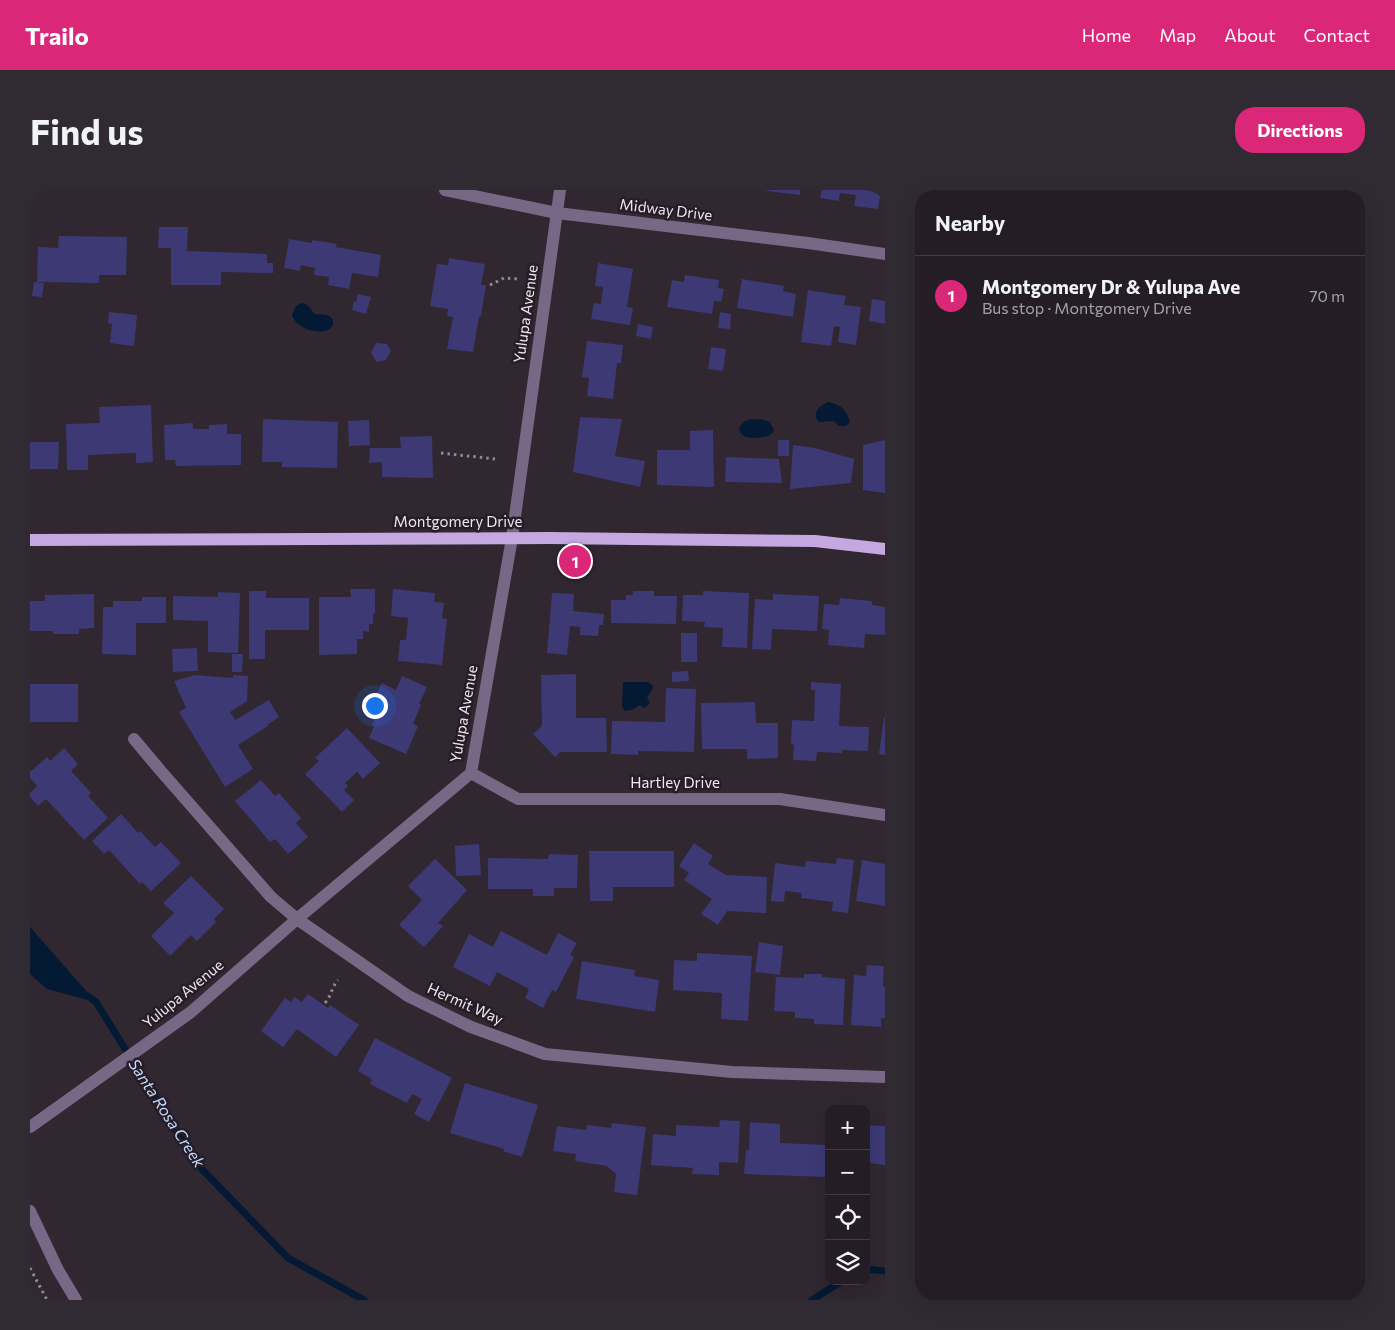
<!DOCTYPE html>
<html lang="en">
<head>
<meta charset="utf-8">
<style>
	:root { --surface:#241d25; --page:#302a32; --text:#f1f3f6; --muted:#a3a2a7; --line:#413b42; --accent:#db2777 }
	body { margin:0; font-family:Commissioner,sans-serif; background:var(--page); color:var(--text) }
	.controls { position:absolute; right:15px; bottom:15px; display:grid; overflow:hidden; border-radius:10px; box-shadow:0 5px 20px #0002 }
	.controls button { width:45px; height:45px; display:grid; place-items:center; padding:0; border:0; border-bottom:1px solid var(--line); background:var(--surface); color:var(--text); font:25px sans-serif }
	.you { position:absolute; left:344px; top:515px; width:18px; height:18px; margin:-12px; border:4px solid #fff; border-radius:50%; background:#1a73e8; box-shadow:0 0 0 8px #1a73e833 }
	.badge { display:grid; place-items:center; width:32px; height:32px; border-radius:50%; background:var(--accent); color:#fff; font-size:16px; font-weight:700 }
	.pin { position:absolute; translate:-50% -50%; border:2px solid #fff; box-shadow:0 1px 5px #0006 }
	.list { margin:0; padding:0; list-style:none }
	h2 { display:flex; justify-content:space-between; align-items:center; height:65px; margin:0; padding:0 20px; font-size:21px }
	h2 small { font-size:16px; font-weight:400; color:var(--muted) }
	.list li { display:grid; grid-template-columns:32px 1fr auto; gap:15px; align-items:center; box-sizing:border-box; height:80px; padding:0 20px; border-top:1px solid var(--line) }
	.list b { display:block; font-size:19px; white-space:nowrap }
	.list p { margin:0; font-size:16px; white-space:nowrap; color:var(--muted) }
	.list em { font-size:16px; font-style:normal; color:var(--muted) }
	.icon { flex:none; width:28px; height:28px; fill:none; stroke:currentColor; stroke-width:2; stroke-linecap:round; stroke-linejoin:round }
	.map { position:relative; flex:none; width:855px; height:1110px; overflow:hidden; border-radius:20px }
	header { display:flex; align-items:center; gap:30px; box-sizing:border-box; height:70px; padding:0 25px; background:var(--accent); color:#fff }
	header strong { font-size:24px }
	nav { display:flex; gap:28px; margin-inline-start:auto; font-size:18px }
	.intro { display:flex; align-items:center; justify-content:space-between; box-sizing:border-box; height:120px; padding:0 30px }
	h1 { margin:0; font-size:35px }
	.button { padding:12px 22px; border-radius:20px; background:var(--accent); color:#fff; font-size:18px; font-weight:700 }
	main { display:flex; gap:30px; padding:0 30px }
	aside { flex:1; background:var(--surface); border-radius:20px; box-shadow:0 5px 20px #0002 }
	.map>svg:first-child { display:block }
</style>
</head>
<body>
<header>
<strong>Trailo</strong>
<nav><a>Home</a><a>Map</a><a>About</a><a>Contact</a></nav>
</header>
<div class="intro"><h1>Find us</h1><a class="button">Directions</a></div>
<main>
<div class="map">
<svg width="855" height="1110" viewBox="0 0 855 1110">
	<rect width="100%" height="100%" fill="#302731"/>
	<!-- water -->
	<g fill="#031934">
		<path d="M271 113C278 114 280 117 283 123 288 126 294 123 299 126 301 127 303 129 303 132 304 147 268 144 262 125L266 116Z"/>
		<path d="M798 212C810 214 817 220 820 232L816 236H809L804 231 789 232 786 228C785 219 790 216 798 212Z"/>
		<path d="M730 229 740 232 744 240C742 243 742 244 738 246 733 248 719 249 714 246 710 244 710 242 709 239 713 229 720 229 730 229Z"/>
		<path d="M593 492H618L623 496 622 500 617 508 620 513 614 518 610 515 602 520 595 521 592 517Z"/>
		<path d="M0 737 66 812 17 799 0 784Z"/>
	</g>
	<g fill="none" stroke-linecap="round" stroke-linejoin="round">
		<!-- stream -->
		<g stroke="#031934" stroke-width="7">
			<path d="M58 806 66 812 166 973 258 1068 334 1110"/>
			<path d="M836 1079 855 1081"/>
			<path d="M782 1110 812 1091"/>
		</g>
	</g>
	<!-- building -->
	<g fill="#3c3975">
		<path d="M737 0H770V5L737 1Z"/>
		<path d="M792 0H851L848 19 824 16 826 5 810 3 809 11 790 8Z"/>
		<path d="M129 37H158L157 61 237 64V73H243V83L191 82V95H141V58H128Z"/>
		<path d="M29 46 97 47 96 85H69V93L7 92 8 57 28 58Z"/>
		<path d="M259 49 281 53 283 50 307 54 306 57 351 65 348 87 322 83 319 99 298 95 299 87 284 85 285 78 271 75 270 81 254 78Z"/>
		<path d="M419 68 455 74 451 95H456L451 126 449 127 443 162 417 159 423 127 417 126 418 119 400 116 407 74 418 75Z"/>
		<path d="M568 73 603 79 597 117 603 118 600 135 561 129 564 113 571 114 573 97 565 96Z"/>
		<path d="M655 85 689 90 688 98 694 99 691 112 684 111 682 124 637 117 642 90 654 92Z"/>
		<path d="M712 89 754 96 753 101 766 104 763 127 707 118Z"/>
		<path d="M4 92 14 93 12 107 2 106Z"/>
		<path d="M778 100 816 106 814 115 831 117 826 155 808 152 810 137 804 136 801 156 771 152Z"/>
		<path d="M328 104 341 107 336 124 322 120 324 111 326 112Z"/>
		<path d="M842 109 855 111V134L839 131Z"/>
		<path d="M79 122 107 125 104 156 80 153 82 134 78 133Z"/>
		<path d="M690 122 701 124 700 139 688 138Z"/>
		<path d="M608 134 623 137 621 149 606 146Z"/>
		<path d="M557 151 593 155 591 173H587L583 209 557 206 559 188 552 187Z"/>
		<path d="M346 153 357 154 361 161 356 170 347 172 341 163Z"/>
		<path d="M681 157 696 159 693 181 678 179Z"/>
		<path d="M121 215 123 272 106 273V263L58 265V280H37L36 234 70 233 69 217Z"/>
		<path d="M550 227 592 229 585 266 615 271 610 297 543 282Z"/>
		<path d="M233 229 308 232 307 278 252 277V272H232Z"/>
		<path d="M339 230 340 255 319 256 318 231Z"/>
		<path d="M163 233V239H179V235L197 234V244H211V275L146 276 145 270H135L134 235Z"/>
		<path d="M683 240 684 297 627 295V260H660V241Z"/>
		<path d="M402 246 403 288 352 287V272L339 273 340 258H371L370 247Z"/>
		<rect x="748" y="250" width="11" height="16"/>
		<path d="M855 250V303L833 300V255Z"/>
		<path d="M0 252H29L28 279H0Z"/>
		<path d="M763 255 785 258 824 269 821 293 760 299Z"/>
		<path d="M696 267 749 269 752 293 695 292Z"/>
		<path d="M320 399H345V424H343V434H339V442L333 441V449H327V464L289 465V407H321Z"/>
		<path d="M363 399 405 403 404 412 414 413 412 428 417 429 412 475 368 471 370 450H376L378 428 361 426Z"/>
		<path d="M219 401H236V408H279V440H235V469H219Z"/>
		<path d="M603 401H624V406H647L646 434 581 433V410H596V405H603Z"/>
		<path d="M673 401 719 403 717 458 692 457 693 438 674 437 675 432 652 431 653 405H673Z"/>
		<path d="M188 402 210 403 208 463 178 462V431L143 430V406L188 407Z"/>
		<path d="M522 403 544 404 543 421 574 424 573 435H569L568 446 550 445V437L540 436 537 465 517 463Z"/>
		<path d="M64 404V438L49 439V444H23V441H0V411H15V405Z"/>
		<path d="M743 404 789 406 787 441 742 439 741 460 722 459 725 409 743 410Z"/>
		<path d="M112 407H136V433H106V465L72 464 73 417H83V411H112Z"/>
		<path d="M810 408 842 411V415L855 417V445L835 444 834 458 798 455 799 440 792 439 794 414 809 415Z"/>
		<rect x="651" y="443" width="16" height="29"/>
		<path d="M167 458 168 481 143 482 142 459Z"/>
		<path d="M202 464H213L212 482H202Z"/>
		<path d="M658 481 659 491 642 492V482Z"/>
		<path d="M546 484V528H576L577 562H530L525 567 503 544 512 536 511 485Z"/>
		<path d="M165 485 203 488V485L218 486 217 511 200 522 205 530 239 510 249 527 237 535 238 536 208 555 223 579 195 597 149 522 156 518 144 491Z"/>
		<path d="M372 486 397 497 389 514 391 515 383 534 388 536 376 564 339 548 344 536 342 535 348 522 340 518 352 493 366 500Z"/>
		<path d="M781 492 811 494 809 536 839 537 838 561 812 560V563L787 562 786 571 763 570 764 555 761 554 762 530 784 531 785 500H781Z"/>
		<rect x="0" y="494" width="48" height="38"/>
		<path d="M636 498 666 499 664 562 608 561V565L581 564 582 531 635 532Z"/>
		<path d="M725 512 726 533H748V568L717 569V559H672L671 513Z"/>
		<path d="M854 527H855V565L849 564Z"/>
		<path d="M317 538 350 573 333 589 327 582 315 593 318 596 314 600 324 610 312 622 275 584 289 571 285 568Z"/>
		<path d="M34 558 48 574 41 581 61 603 58 606 78 628 54 650 16 609 8 616 0 607V603L7 596 0 588V582L17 567 20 571Z"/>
		<path d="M231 590 245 606 249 603 271 628 266 633 278 647 258 664 245 649 240 652 205 611Z"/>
		<path d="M91 624 108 643 110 641 125 657 131 652 151 673 121 701 112 692 110 694 79 660 74 664 62 651Z"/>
		<path d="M664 653 683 666 678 674 696 685 737 687 736 723 697 721 688 735 671 724 682 709 654 690 659 683 649 676Z"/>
		<path d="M449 654 451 685 426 686 425 656Z"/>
		<path d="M559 661H644V697H583V711H560Z"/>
		<path d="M519 664 548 665 547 698H524V706H503V699H458V668L518 669Z"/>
		<path d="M807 668 824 670 818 723 802 721 803 712 771 708 772 703 755 701 754 712 741 711 745 673 775 677 776 671 806 674Z"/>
		<path d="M405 669 437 700 408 733 413 736 394 757 369 735 392 710 378 696Z"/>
		<path d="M832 670 855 674V716L826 711Z"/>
		<path d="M161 686 194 719 184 729 186 732 167 751 161 745 140 766 121 746 144 723 133 713Z"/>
		<path d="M471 741 517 765 528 743 547 753 540 765 544 767 526 802 522 800 513 818 495 808 499 799 467 782 460 796 423 777 439 744 463 757Z"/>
		<path d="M729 752 753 756 750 785 725 782Z"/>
		<path d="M667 763 722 766 718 831 691 829 692 803 643 800 644 770 667 771Z"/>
		<path d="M552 771 605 780 604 786 629 790 625 822 546 809Z"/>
		<path d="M837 775 854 776 853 797H855V828H851V837L821 835 824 785 836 786Z"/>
		<path d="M774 784H792V787L815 789 813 835 784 834V829L765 828V822L744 821 746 787 774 788Z"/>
		<path d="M278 804 298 818 300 815 329 835 306 867 267 839 253 857 231 841 255 808 261 812 264 807 272 812Z"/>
		<path d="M345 848 422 888 399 932 384 924 392 909 382 904 377 913 340 894 342 889 328 881Z"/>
		<path d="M435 893 508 915 492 967 473 961 474 959 420 943Z"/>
		<path d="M690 930 710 931 708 973 689 972V985L662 984 663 978 621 975 623 944 646 946V935L689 937Z"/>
		<path d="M720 932 750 934V953L798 955 797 987 714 984 716 960H719Z"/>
		<path d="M582 933 616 937 607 1005 584 1002 586 984 577 976 545 971 546 964 523 961 527 936 556 940 557 935 581 938Z"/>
		<path d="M836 935 855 936V975L840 973 839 988H836Z"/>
	</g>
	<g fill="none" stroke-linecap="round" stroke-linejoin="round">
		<!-- path -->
		<g stroke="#918a92" stroke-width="3" stroke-dasharray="2.5 4" stroke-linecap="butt">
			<path d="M460 95 474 88 489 89"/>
			<path d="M411 263 465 269"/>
			<path d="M295 813C302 805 301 798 308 790"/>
			<path d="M0 1078 17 1110"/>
		</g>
		<!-- minor -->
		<g stroke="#776985" stroke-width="12">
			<path d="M415 0 527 23 778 53 855 64"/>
			<path d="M104 549 130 580 241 707 267 729 378 806 441 837 515 864 702 882 855 887"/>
			<path d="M441 583 488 609H750L855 625"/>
			<path d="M0 937 161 822 267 729 441 583 482 348 530 0"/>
			<path d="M0 1021 28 1080 46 1110"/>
		</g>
		<!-- major -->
		<path stroke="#c5a8e0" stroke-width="12" d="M0 350 519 348 785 351 855 359"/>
	</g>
	<g text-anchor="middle" stroke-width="5" stroke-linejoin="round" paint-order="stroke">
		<!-- street labels -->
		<g font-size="15" fill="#ede7ee" stroke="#261d28">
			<text transform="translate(636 20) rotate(7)" y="5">Midway Drive</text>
			<text transform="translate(496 124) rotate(-82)" y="5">Yulupa Avenue</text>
			<text x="428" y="337">Montgomery Drive</text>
			<text transform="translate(434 524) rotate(-80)" y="5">Yulupa Avenue</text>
			<text x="645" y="598">Hartley Drive</text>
			<text transform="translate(153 804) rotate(-39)" y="5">Yulupa Avenue</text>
			<text transform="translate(435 814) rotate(24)" y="5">Hermit Way</text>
		</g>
		<!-- water labels -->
		<g font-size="16" font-style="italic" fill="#c3dcfc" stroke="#261d28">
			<text transform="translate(137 923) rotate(57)" y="6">Santa Rosa Creek</text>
		</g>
	</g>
</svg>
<div class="controls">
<button>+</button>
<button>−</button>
<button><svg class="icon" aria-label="locate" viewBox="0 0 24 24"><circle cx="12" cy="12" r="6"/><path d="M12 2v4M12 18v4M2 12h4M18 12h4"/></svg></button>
<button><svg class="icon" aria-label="layers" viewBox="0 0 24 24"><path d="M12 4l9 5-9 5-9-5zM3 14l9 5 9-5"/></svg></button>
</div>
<div class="you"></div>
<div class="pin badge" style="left:545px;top:371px">1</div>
</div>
<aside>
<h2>Nearby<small></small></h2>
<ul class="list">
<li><span class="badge">1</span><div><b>Montgomery Dr &amp; Yulupa Ave</b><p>Bus stop · Montgomery Drive</p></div><em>70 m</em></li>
</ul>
</aside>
</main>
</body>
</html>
